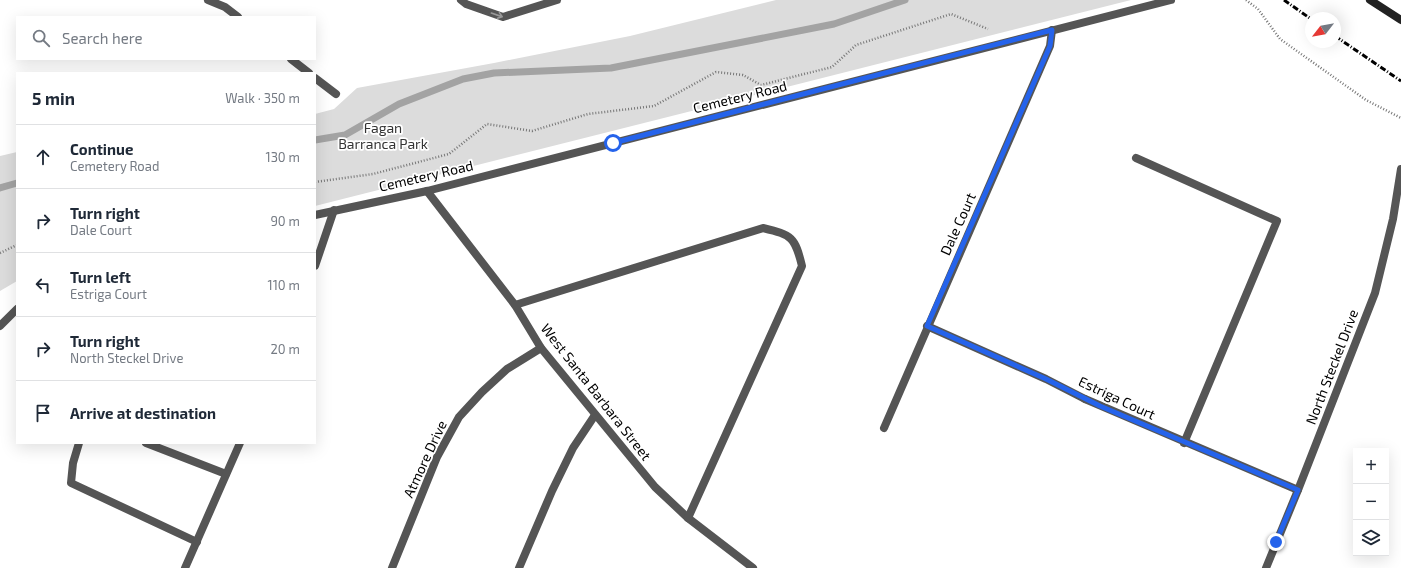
<!DOCTYPE html>
<html lang="en">
<head>
<meta charset="utf-8">
<style>
	:root { --surface:#fff; --page:#f2f2f3; --text:#1f2937; --muted:#747a83; --line:#e0e1e3 }
	body { margin:0; font-family:"Exo 2",sans-serif; background:var(--page); color:var(--text) }
	.controls { position:absolute; right:12px; bottom:12px; display:grid; overflow:hidden; border-radius:0px; box-shadow:0 4px 16px #0002 }
	.controls button { width:36px; height:36px; display:grid; place-items:center; padding:0; border:0; border-bottom:1px solid var(--line); background:var(--surface); color:var(--text); font:20px sans-serif }
	.compass { position:absolute; left:1305px; top:12px; width:36px; height:36px; border-radius:50%; background:var(--surface); box-shadow:0 4px 16px #0002; rotate:239deg }
	.stop { position:absolute; width:12px; height:12px; margin:-9px; border:3px solid #2563eb; border-radius:50%; background:#fff }
	.stop.end { background:#2563eb; border-color:#fff; box-shadow:0 1px 4px #0008 }
	.list { margin:0; padding:0; list-style:none }
	h2 { display:flex; justify-content:space-between; align-items:center; height:52px; margin:0; padding:0 16px; font-size:17px }
	h2 small { font-size:13px; font-weight:400; color:var(--muted) }
	.list li { display:grid; grid-template-columns:26px 1fr auto; gap:12px; align-items:center; box-sizing:border-box; height:64px; padding:0 16px; border-top:1px solid var(--line) }
	.list b { display:block; font-size:15px; white-space:nowrap }
	.list p { margin:0; font-size:13px; white-space:nowrap; color:var(--muted) }
	.list em { font-size:13px; font-style:normal; color:var(--muted) }
	.icon { flex:none; width:22px; height:22px; fill:none; stroke:currentColor; stroke-width:2; stroke-linecap:round; stroke-linejoin:round }
	.map { position:relative; flex:none; width:1401px; height:568px; overflow:hidden }
	.search { position:absolute; background:var(--surface); box-shadow:0 4px 16px #0002; left:16px; top:16px; width:300px; height:44px; display:flex; align-items:center; gap:10px; box-sizing:border-box; padding:0 14px; border-radius:0px; color:var(--muted); font-size:15px }
	.panel { position:absolute; background:var(--surface); box-shadow:0 4px 16px #0002; left:16px; top:72px; width:300px; height:372px; border-radius:0px }
	.map>svg:first-child { display:block }
</style>
</head>
<body>
<div class="map">
<svg width="1401" height="568" viewBox="0 0 1401 568">
	<rect width="100%" height="100%" fill="#fff"/>
	<!-- green -->
	<g fill="#dcdcdc">
		<path d="M776 0H1131L315 206V114L334 109 357 88 494 63 630 36Z"/>
		<path d="M17 152V281L0 291V156Z"/>
	</g>
	<g fill="none" stroke-linecap="round" stroke-linejoin="round">
		<!-- stream -->
		<g stroke="#a3a3a3" stroke-width="7">
			<path d="M315 140 345 135 399 104 463 79 494 73 611 68 834 24 905 0"/>
			<path d="M0 188 17 183"/>
		</g>
		<!-- path -->
		<g stroke="#777" stroke-width="2.5" stroke-dasharray="1 2" stroke-linecap="butt">
			<path d="M1246 0 1258 9 1280 39 1366 100 1401 118"/>
			<path d="M315 182 373 174 449 154 487 124 532 131 588 114 654 106 716 72 743 75 761 85 832 67 856 45 951 14 988 29"/>
			<path d="M0 253 17 245"/>
		</g>
		<!-- lane -->
		<g stroke="#555" stroke-width="8">
			<path d="M461 0 466 4 503 17 557 0"/>
			<path d="M315 266 334 210"/>
			<path d="M927 326 1046 379 1085 399"/>
			<path d="M884 428 1050 46 1052 30"/>
			<path d="M79 443 73 463 71 483 197 542"/>
			<path d="M146 443 226 474"/>
			<path d="M185 568 240 443"/>
			<path d="M519 568 552 491 573 448 595 415"/>
		</g>
		<!-- street -->
		<g stroke="#555" stroke-width="8">
			<path d="M208 0 225 7 238 17"/>
			<path d="M291 59 309 73"/>
			<path d="M315 78 336 94"/>
			<path d="M1136 158 1277 221 1184 443"/>
			<path d="M427 191 515 305 541 348 655 487 688 518 753 568"/>
			<path d="M315 215 427 191 1171 0"/>
			<path d="M515 305 763 228C792 235 795 237 802 266L688 518"/>
			<path d="M0 326 17 309"/>
			<path d="M1085 399 1298 490"/>
			<path d="M392 568 437 457 459 417 482 392 507 369 541 348"/>
			<path d="M1266 568 1298 490 1375 293 1393 219 1401 169"/>
		</g>
		<!-- secondary -->
		<path stroke="#222" stroke-width="8" d="M1370 0 1401 20"/>
		<!-- rail -->
		<g stroke="#000" stroke-width="3" stroke-dasharray="6 2 1 2" stroke-linecap="butt">
			<path d="M1284 0 1311 19"/>
			<path d="M1335 36 1401 81"/>
		</g>
	</g>
	<!-- one-way arrows -->
	<defs><path id="oneway-shaft" d="M-6 0H5M1.5-3L5.5 0L1.5 3" fill="none" stroke-width="1.6" stroke-linecap="round" stroke-linejoin="round"/></defs>
	<use stroke="#999" href="#oneway-shaft" transform="translate(497 15) rotate(19)"/>
	<g fill="none" stroke-linecap="round" stroke-linejoin="round">
		<!-- route -->
		<path stroke="#2563eb" stroke-width="5" d="M613 143 1052 30 1050 46 927 326 1046 379 1100 406 1298 490 1276 542"/>
	</g>
	<g text-anchor="middle" stroke-width="3.5" stroke-linejoin="round" paint-order="stroke">
		<!-- street labels -->
		<g font-size="14" fill="#000" stroke="#fff">
			<text transform="translate(740 97) rotate(-14)" y="5">Cemetery Road</text>
			<text transform="translate(426 176) rotate(-13)" y="5">Cemetery Road</text>
			<text transform="translate(958 224) rotate(-66)" y="5">Dale Court</text>
			<text transform="translate(1332 367) rotate(-69)" y="5">North Steckel Drive</text>
			<text transform="translate(596 392) rotate(52)" y="5">West Santa Barbara Street</text>
			<text transform="translate(1117 398) rotate(25)" y="5">Estriga Court</text>
			<text transform="translate(425 459) rotate(-65)" y="5">Atmore Drive</text>
		</g>
		<!-- park labels -->
		<g font-size="14" fill="#333" stroke="#fff">
			<text x="383" y="133">Fagan<tspan x="383" dy="16">Barranca Park</tspan></text>
		</g>
	</g>
</svg>
<div class="controls">
<button>+</button>
<button>−</button>
<button><svg class="icon" aria-label="layers" viewBox="0 0 24 24"><path d="M12 4l9 5-9 5-9-5zM3 14l9 5 9-5"/></svg></button>
</div>
<svg class="compass" viewBox="-18 -18 36 36"><path d="M0-13l5 13h-10z" fill="#e53935"/><path d="M0 13l5-13h-10z" fill="#747a83"/></svg>
<div class="stop" style="left:613px;top:143px"></div>
<div class="stop end" style="left:1276px;top:542px"></div>
<div class="search"><svg class="icon" aria-label="search" viewBox="0 0 24 24"><circle cx="10" cy="10" r="6"/><path d="M15 15l6 6"/></svg>Search here</div>
<section class="panel">
<h2>5 min<small>Walk · 350 m</small></h2>
<ul class="list">
<li><svg class="icon" aria-label="ahead" viewBox="0 0 24 24"><path d="M12 20V5M6 11l6-6 6 6"/></svg><div><b>Continue</b><p>Cemetery Road</p></div><em>130 m</em></li>
<li><svg class="icon" aria-label="right" viewBox="0 0 24 24"><path d="M7 20v-9h11M14 6l5 5-5 5"/></svg><div><b>Turn right</b><p>Dale Court</p></div><em>90 m</em></li>
<li><svg class="icon" aria-label="left" viewBox="0 0 24 24"><path d="M17 20v-9H6M10 6l-5 5 5 5"/></svg><div><b>Turn left</b><p>Estriga Court</p></div><em>110 m</em></li>
<li><svg class="icon" aria-label="right" viewBox="0 0 24 24"><path d="M7 20v-9h11M14 6l5 5-5 5"/></svg><div><b>Turn right</b><p>North Steckel Drive</p></div><em>20 m</em></li>
<li><svg class="icon" aria-label="arrive" viewBox="0 0 24 24"><path d="M6 21V4h12l-3 4 3 4H6"/></svg><div><b>Arrive at destination</b></div></li>
</ul>
</section>
</div>
</body>
</html>
